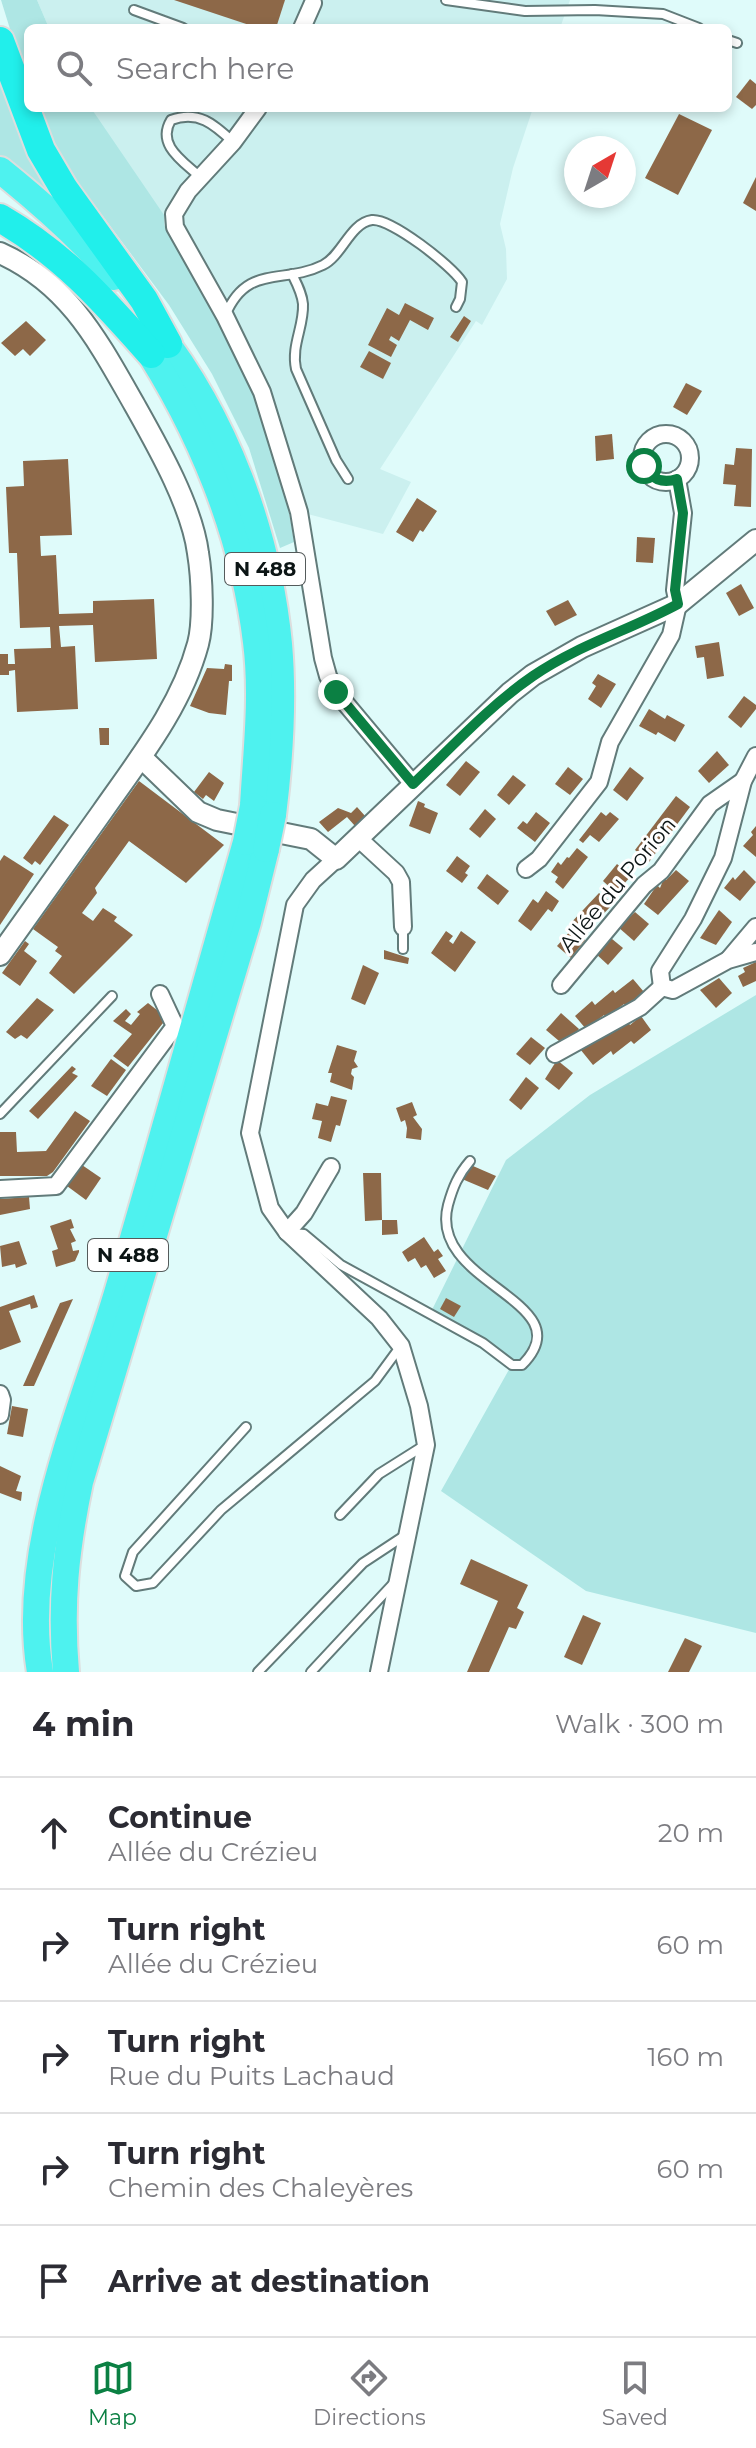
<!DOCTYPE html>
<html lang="en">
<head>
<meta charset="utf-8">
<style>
	:root { --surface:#fff; --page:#f2f2f3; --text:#2b2b33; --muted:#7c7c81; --line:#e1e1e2; --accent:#0b8043 }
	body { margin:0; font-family:Montserrat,sans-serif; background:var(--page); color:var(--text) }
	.compass { position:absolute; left:564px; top:136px; width:72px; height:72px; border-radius:50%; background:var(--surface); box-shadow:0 4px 12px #0003; rotate:39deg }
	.stop { position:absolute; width:24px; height:24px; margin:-18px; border:6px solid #0b8043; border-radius:50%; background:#fff }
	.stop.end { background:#0b8043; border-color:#fff; box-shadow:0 2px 8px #0008 }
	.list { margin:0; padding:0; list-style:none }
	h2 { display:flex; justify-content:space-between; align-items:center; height:104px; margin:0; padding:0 32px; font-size:34px }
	h2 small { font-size:26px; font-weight:400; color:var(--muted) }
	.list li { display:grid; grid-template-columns:52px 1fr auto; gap:24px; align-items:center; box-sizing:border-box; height:112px; padding:0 32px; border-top:2px solid var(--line) }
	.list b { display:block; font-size:30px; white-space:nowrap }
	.list p { margin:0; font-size:26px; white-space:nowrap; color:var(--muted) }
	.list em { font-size:26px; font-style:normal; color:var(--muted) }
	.icon { flex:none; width:44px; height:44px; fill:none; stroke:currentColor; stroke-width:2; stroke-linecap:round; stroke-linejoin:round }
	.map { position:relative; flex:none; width:756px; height:1672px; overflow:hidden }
	.search { position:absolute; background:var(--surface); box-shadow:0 4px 12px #0003; left:24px; right:24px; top:24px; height:88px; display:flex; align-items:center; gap:20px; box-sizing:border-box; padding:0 28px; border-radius:12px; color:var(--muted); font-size:30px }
	.sheet { height:664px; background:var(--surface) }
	nav { display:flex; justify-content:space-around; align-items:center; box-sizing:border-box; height:112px; border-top:2px solid var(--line); background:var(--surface); font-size:22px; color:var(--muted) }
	nav a { display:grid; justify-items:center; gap:4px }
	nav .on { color:var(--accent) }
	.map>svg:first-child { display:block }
</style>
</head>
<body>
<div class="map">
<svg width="756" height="1672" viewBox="0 0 756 1672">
	<rect width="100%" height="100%" fill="#dffbfa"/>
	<!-- built -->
	<g fill="#cbf0ef">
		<path d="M37 0H570L560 28H49Z"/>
		<path d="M91 108H533L513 168 500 224 506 249 507 279 482 325 476 321 380 469 411 482 383 534 289 509 283 483 183 257Z"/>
	</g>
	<!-- green -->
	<g fill="#aee6e4">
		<path d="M1 0H37L49 28H28V87Z"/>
		<path d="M0 81 28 150 53 195 50 198 0 156Z"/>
		<path d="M36 108H91L164 215V225C226 327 277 424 294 542L280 548 249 448 212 374 169 305 67 168Z"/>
		<path d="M756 995V1633L586 1591 441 1491 511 1366 428 1318 506 1160 590 1095Z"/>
	</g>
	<!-- building -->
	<g fill="#8d6848">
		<path d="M174 0H285L276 28H258Z"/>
		<path d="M750 79 756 84V105L752 109 736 97Z"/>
		<path d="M679 114 712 130 678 195 645 178Z"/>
		<path d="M756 177V211L743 203Z"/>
		<path d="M405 303 434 318 428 330 410 320 399 341 391 336 389 340 397 345 391 357 368 345 387 308 399 315Z"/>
		<path d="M464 316 471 321 458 342 450 337Z"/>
		<path d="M26 321 46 340 30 356 23 349 15 356 1 343Z"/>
		<path d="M369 351 391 363 383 379 360 367Z"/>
		<path d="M686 383 702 391 687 415 673 407Z"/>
		<path d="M612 434 614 459 596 461 595 436Z"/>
		<path d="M736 448 752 449 751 507 734 506 736 485 723 484 725 464 734 465Z"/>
		<path d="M68 459 72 535 40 536 41 556 56 555 59 614 93 613V601L154 599 157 659 95 662 93 625 59 626 61 647 75 646 78 709 17 712 15 670 9 671V675H0V654H8V664H15L14 649 51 648 50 627 20 628 17 553H9L6 487 24 486 23 461Z"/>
		<path d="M417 498 437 511 423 532 420 530 413 542 396 532Z"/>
		<path d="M637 537 655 538 653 563 636 562Z"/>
		<path d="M741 584 754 608 739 616 726 593Z"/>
		<path d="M568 600 577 615 555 626 546 611Z"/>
		<path d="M719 642 724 676 707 679 704 657 697 658 695 646Z"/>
		<path d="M225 664 232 665V681H229L226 715 209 713 190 706 207 668 224 669Z"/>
		<path d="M598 674 616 684 601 708 588 699 596 686 592 683Z"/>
		<path d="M744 696 756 705V709L741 728 728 717Z"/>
		<path d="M649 709 665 719 667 715 685 725 675 742 658 732 656 735 639 726Z"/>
		<path d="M99 728H109V745H100Z"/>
		<path d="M717 751 729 765 709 783 698 771Z"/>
		<path d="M466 761 480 772 460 796 446 785Z"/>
		<path d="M568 767 583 779 570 795 555 784Z"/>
		<path d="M630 767 644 778 627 801 613 790Z"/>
		<path d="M209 772 224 783 214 801 206 795 203 799 194 792Z"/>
		<path d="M513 775 526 785 509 805 497 795Z"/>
		<path d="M139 781 224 845 186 883 129 841 95 888 97 893 82 913 93 921 103 908 117 917 114 921 133 935 74 994 49 973 62 956 55 951 58 947 33 929Z"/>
		<path d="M676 796 690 807 649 862 635 850Z"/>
		<path d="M418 801 425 804 424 807 438 813 430 834 409 826Z"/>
		<path d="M357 807 366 817 355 826 347 817 328 832 319 822 338 808 351 813Z"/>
		<path d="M485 809 496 819 480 838 469 829Z"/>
		<path d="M536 812 550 823 535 842 517 828 523 821 527 824Z"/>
		<path d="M601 812 606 816 610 812 619 819 599 842 590 835 583 843 579 840Z"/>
		<path d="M54 815 69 825 40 865 35 861 32 865 23 858Z"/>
		<path d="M756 826V857L743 846 753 835 751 832Z"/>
		<path d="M577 848 588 857 563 889 555 882 558 877 551 872 558 862 561 865 567 857 569 858Z"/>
		<path d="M4 855 34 874 0 925V861Z"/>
		<path d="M457 856 470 866 465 873 468 875 462 883 446 871Z"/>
		<path d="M617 864 631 876 616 893 603 881Z"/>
		<path d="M676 870 689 881 658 915 644 904 657 885 660 888 664 878 666 880Z"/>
		<path d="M744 870 756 882 740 901 724 888 733 877 735 880Z"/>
		<path d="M487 874 509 891 498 905 477 888Z"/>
		<path d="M546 891 559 901 552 912 548 909 531 931 518 921 533 899 538 903Z"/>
		<path d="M599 893 613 904 581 937 585 940 571 958 557 946 572 929 568 926Z"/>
		<path d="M719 910 732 922 716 945 700 938Z"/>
		<path d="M635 912 649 924 634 941 618 927Z"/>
		<path d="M446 931 453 936 449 941 453 944 461 931 476 942 455 972 431 953Z"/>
		<path d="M606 934 623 948 608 965 595 953Z"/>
		<path d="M25 941 29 944 24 951 37 961 20 986 2 973Z"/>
		<path d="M384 950 409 958 408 964 384 959Z"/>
		<path d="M756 962V981L743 987 738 976 745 972 743 968Z"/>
		<path d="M363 965 379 973 365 1005 351 999Z"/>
		<path d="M719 978 732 993 716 1008 700 990Z"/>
		<path d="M633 979 644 992 627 1007 624 1004 606 1018 604 1015 586 1029 575 1016 592 1001 595 1005 613 990 615 993Z"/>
		<path d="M37 998 54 1010 27 1039 21 1035 15 1039 6 1032Z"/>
		<path d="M148 1003 167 1018 128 1067 113 1056 132 1034 113 1021 126 1009 131 1014 125 1021 131 1025 140 1014 137 1012Z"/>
		<path d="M561 1013 579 1029 565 1046 546 1030Z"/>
		<path d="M641 1016 651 1030 634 1044 631 1041 613 1055 611 1051 593 1065 580 1049 628 1022 630 1025Z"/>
		<path d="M531 1037 545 1048 530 1065 516 1054Z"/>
		<path d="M337 1045 357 1051 354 1061 358 1067 352 1069 351 1074 354 1077 352 1090 330 1082 332 1073H328Z"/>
		<path d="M111 1059 126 1070 107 1096 91 1086Z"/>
		<path d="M557 1060 573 1073 559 1090 545 1079Z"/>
		<path d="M72 1066 76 1069 72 1073 78 1076 38 1119 29 1111Z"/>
		<path d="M526 1077 539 1088 521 1110 509 1100Z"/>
		<path d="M331 1096 347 1100 340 1126 336 1125 331 1142 318 1138 322 1121 312 1119 316 1103 328 1106Z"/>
		<path d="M412 1102 417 1115 413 1117 422 1129 421 1140 406 1138 407 1128 405 1120 401 1122 396 1108Z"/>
		<path d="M75 1111 90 1121 53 1172 47 1176H0V1132H16L17 1152 46 1151Z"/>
		<path d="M82 1165 101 1178 86 1200 67 1186Z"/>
		<path d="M473 1166 496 1176 488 1190 462 1179Z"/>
		<path d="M363 1173H381L382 1220H397L398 1234 382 1235V1220L365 1221Z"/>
		<path d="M29 1197 30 1209 0 1215V1199Z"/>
		<path d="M71 1219 74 1228 70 1229 76 1241 71 1243 73 1251 79 1250V1252L75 1261 56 1267 52 1251 58 1249 50 1226Z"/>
		<path d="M424 1237 434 1252 438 1249 443 1256 438 1259 446 1271 434 1278 426 1265 421 1268 415 1258 408 1262 402 1252Z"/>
		<path d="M19 1241 27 1264 16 1268 15 1264 2 1267 0 1246Z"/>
		<path d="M34 1295 38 1307 31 1309 30 1304 9 1311 21 1342 0 1350V1307Z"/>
		<path d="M446 1298 461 1306 454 1317 440 1309Z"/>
		<path d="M73 1299 34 1386H23L60 1303Z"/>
		<path d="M12 1406 28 1409 23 1437 7 1434Z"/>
		<path d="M0 1466 21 1476 16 1491 22 1492 21 1501 0 1493Z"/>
		<path d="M471 1559 528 1585 517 1608 524 1612 516 1629 509 1627 489 1672H467L498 1601 460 1584Z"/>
		<path d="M583 1615 601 1623 582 1665 564 1657Z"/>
		<path d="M685 1638 702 1646 689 1672H668Z"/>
	</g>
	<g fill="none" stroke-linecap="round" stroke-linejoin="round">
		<!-- service casing -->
		<g stroke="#627b7a" stroke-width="12">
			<g id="service">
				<path d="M446 0 525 11 595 10 663 14 699 28"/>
				<path d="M134 10 183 28"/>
				<path d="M728 40 737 43"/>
				<path d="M200 177C183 161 156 145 171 120 198 110 214 124 233 142"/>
				<path d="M292 274C297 284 302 293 303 304 304 327 291 345 296 369L336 460 348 479"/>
				<path d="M225 316C247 263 283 285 323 265 342 256 350 223 372 220 391 218 452 266 462 282L460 299 456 307"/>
				<path d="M403 927V949"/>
				<path d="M0 1114 112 996"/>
				<path d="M292 1233 304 1234 341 1265 483 1343 512 1365H522C586 1301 427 1285 448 1205 453 1187 458 1175 470 1161"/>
				<path d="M246 1427 133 1552 125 1576 136 1586 153 1583 221 1510 375 1381 400 1347"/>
				<path d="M340 1515 379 1474 425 1445"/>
				<path d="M258 1672 363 1563 407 1534"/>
				<path d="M311 1672 393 1584"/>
			</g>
		</g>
		<!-- minor casing -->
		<g stroke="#627b7a" stroke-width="20">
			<g id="minor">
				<path d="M302 28 313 3"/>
				<path d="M258 108 233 142 188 191 174 214 175 227 225 316 262 392 299 512 323 658 328 676 336 692 413 784"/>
				<circle cx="666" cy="458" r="24"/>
				<path d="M358 838 396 873 401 882 403 927"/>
				<path d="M336 859 313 880 295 905 250 1133 270 1208 287 1232 379 1318 401 1346 419 1406 426 1445 379 1672"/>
				<path d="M526 869 539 859 599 782 610 742 671 635 678 604 675 590 683 513 677 479"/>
				<path d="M729 959 756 927"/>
				<path d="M561 985 644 885 661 871 710 804 743 781"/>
				<path d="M662 987 660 971 693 919 723 858 743 781 756 756"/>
				<path d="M662 987 673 990 728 960 756 952"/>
				<path d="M555 1054 640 1007 662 987"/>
				<path d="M0 1189 56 1186 175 1026 160 994"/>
				<path d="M287 1232 304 1213 331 1167"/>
				<path d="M0 1394 2 1400 0 1415"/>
			</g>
		</g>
		<!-- tertiary casing -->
		<g stroke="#627b7a" stroke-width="24">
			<g id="tertiary">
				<path d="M0 253C69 284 98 341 134 404 157 445 192 506 198 553 202 577 204 622 198 644 181 707 139 759 102 812 68 859 34 907 0 955"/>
				<path d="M141 757 198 812 217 820 311 839 336 859 510 693 533 675 582 647 678 604 756 540"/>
			</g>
		</g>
		<!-- trunk casing -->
		<g stroke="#dddede" stroke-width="30">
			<g id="trunk">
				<path d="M0 170C41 203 80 237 114 277"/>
				<path d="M156 329C226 418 268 532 279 644 284 701 280 759 273 815"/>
				<path d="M140 338C200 429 243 534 256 642 263 696 256 753 253 806"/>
				<path d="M40 1672C19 1547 83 1409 118 1290 162 1141 203 991 246 842"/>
				<path d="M66 1672C60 1604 66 1549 80 1482L248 922 266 849"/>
			</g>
		</g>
		<!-- motorway casing -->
		<g stroke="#dddede" stroke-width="32">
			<g id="motorway">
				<path d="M0 41 41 150 64 189 144 300 168 344"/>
				<path d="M0 218C64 255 103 300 151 354"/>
			</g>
		</g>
		<!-- service -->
		<use href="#service" stroke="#fff" stroke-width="8"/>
		<!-- minor -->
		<use href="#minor" stroke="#fff" stroke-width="16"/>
		<!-- tertiary -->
		<use href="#tertiary" stroke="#fff" stroke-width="20"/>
		<!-- trunk -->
		<use href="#trunk" stroke="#4ef2ef" stroke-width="26"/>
		<!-- motorway -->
		<use href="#motorway" stroke="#21efeb" stroke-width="28"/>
		<!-- trunk-bridge casing -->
		<g stroke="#dddede" stroke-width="30" stroke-linecap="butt">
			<g id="trunk-bridge">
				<path d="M246 842 253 806"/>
				<path d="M266 849 273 815"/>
			</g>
		</g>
		<!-- trunk-bridge -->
		<use href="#trunk-bridge" stroke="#4ef2ef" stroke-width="26"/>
	</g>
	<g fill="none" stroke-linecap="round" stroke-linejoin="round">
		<!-- route -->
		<path stroke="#0b8043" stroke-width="10" d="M336 692 413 784C452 747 489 706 533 676 578 645 630 630 678 604L675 590 683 513 677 479C662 484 651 479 644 466"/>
	</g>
	<g text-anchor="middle" stroke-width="6" stroke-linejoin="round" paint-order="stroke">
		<!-- shield labels -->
		<g fill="#fff" stroke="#555b5b" stroke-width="2">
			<rect x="225" y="553" width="80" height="32" rx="6"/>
			<rect x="88" y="1239" width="80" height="32" rx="6"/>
		</g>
		<g font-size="20" font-weight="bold" fill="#0c1515">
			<text x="265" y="576">N 488</text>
			<text x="128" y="1262">N 488</text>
		</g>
		<!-- street labels -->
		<g font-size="22" fill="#0c1515" stroke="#fff">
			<text transform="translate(617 884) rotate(-50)" y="8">Allée du Porion</text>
		</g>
	</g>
</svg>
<svg class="compass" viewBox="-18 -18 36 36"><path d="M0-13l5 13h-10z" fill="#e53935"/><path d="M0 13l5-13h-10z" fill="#7c7c81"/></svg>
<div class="stop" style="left:644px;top:466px"></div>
<div class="stop end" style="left:336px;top:692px"></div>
<div class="search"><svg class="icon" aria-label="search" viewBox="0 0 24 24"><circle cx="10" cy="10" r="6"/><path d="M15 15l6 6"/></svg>Search here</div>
</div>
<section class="sheet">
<h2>4 min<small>Walk · 300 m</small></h2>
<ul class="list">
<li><svg class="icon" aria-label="ahead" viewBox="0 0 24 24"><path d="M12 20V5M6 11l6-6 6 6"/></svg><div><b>Continue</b><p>Allée du Crézieu</p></div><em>20 m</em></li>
<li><svg class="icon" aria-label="right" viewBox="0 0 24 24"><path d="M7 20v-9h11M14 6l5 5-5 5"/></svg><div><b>Turn right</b><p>Allée du Crézieu</p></div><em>60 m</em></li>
<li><svg class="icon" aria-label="right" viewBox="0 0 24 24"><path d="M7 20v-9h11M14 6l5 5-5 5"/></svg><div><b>Turn right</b><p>Rue du Puits Lachaud</p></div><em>160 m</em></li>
<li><svg class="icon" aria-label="right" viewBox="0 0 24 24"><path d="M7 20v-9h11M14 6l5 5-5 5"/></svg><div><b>Turn right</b><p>Chemin des Chaleyères</p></div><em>60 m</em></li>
<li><svg class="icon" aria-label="arrive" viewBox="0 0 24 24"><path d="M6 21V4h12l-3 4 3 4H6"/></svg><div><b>Arrive at destination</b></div></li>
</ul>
</section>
<nav>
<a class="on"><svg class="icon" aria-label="map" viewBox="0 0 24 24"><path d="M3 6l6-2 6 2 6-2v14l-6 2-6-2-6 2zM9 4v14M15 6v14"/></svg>Map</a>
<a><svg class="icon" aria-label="directions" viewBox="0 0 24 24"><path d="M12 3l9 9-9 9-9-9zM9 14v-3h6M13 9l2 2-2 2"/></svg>Directions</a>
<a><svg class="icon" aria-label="saved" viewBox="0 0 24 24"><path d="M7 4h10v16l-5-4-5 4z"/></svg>Saved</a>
</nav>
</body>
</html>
